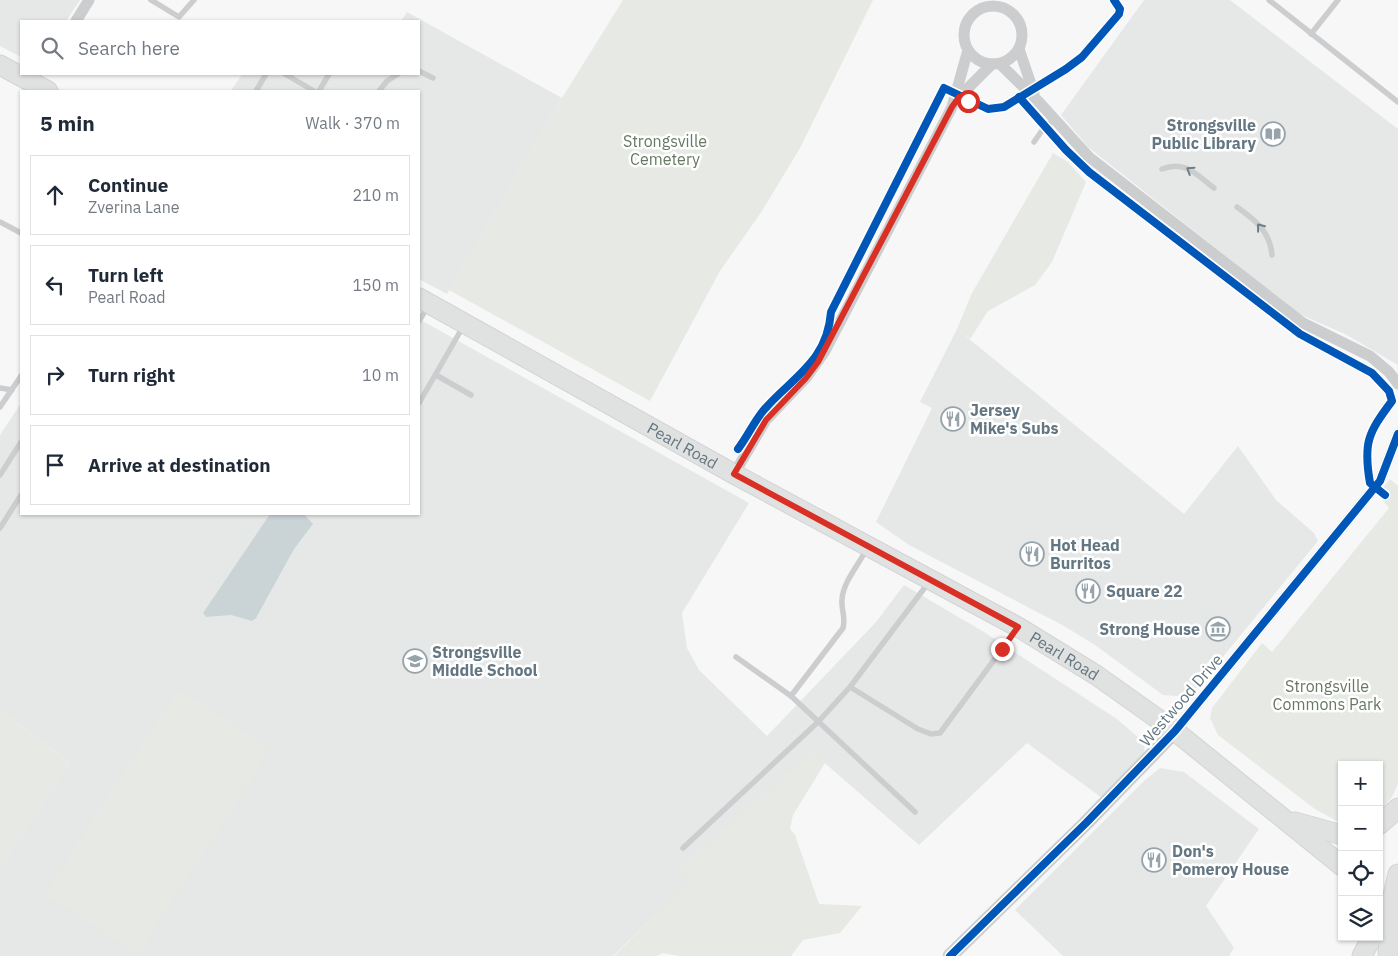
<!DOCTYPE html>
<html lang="en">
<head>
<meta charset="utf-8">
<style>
	:root { --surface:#fff; --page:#f6f6f7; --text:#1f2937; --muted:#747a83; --line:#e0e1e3 }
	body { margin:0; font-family:"IBM Plex Sans",sans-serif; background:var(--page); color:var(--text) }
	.controls { position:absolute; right:15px; bottom:15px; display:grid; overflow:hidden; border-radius:0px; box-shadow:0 1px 4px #0004 }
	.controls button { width:45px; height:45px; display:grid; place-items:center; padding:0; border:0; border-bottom:1px solid var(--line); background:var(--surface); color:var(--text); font:25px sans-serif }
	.stop { position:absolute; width:15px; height:15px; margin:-11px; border:4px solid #d93025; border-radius:50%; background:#fff }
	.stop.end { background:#d93025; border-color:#fff; box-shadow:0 1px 5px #0008 }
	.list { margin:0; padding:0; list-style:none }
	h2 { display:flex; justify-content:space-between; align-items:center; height:65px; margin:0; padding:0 20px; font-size:21px }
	h2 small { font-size:16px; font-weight:400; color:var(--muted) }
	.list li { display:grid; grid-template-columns:32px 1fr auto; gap:15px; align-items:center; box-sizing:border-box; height:80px; margin:0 10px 10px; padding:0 10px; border:1px solid var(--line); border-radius:0px }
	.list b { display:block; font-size:19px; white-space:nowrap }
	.list p { margin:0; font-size:16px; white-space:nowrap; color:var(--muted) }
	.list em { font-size:16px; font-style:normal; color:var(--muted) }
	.icon { flex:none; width:28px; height:28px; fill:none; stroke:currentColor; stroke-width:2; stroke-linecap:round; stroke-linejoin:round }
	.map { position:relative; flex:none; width:1398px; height:956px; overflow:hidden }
	.search { position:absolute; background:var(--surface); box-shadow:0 1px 4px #0004; left:20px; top:20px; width:400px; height:55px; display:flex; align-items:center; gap:12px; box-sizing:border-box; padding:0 18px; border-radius:0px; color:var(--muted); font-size:19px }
	.panel { position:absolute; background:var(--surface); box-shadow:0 1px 4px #0004; left:20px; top:90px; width:400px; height:425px; border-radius:0px }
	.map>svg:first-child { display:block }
</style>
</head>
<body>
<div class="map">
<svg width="1398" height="956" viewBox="0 0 1398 956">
	<rect width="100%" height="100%" fill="#f7f7f7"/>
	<!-- built -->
	<g fill="#e6e8e7">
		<path d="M0 0H80L66 21H21V57L0 46Z"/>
		<path d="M1144 0H1230L1398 129V365L1345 334 1299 314 1088 147 1061 115Z"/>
		<path d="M407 12 562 98 447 294 419 279V91H231L242 74H419V21H401Z"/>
		<path d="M419 319 749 503 682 613 687 648 699 670 767 736 876 622 904 585 984 632 1117 719 1145 743 1144 753 1102 798 1027 743 919 845 812 752 680 868 692 880 613 956H0V867L70 762 0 710V435L21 403V514H419Z"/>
		<path d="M957 329 1184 514 1238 446 1276 500 1314 533 1318 541 1198 687 1177 696 1163 695 1095 645 1064 626 909 545 876 522 932 408 920 402Z"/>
		<path d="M1160 768 1184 772 1259 829 1206 906 1234 948 1229 956H1063L1015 910 1145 780Z"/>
	</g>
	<!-- green -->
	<g fill="#e6e9e4">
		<path d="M623 0H873L800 148 762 211 720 271 650 401 449 290 562 98Z"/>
		<path d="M1053 153 1068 162 1086 182 1052 262 1035 285 988 311 970 339 957 329 972 293Z"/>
		<path d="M1390 479 1398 486V784L1392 797 1379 813V765H1342V824L1315 809 1218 735 1210 718 1212 708 1262 643 1272 652 1389 508 1380 497V492Z"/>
		<path d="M178 689 271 749 138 954 45 894Z"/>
		<path d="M0 710 70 762 0 867Z"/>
		<path d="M812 751 825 763 793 815 790 829 795 835 819 904 862 906 840 933 803 940 791 956H679L663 953 657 956H614L691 880 679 868Z"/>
	</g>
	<!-- water -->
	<path fill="#cad4d6" d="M270 514H304L313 524 294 549 256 618 252 621 231 615 206 617 203 613Z"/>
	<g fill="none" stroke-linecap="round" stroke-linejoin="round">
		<!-- primary casing -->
		<g stroke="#d3d4d5" stroke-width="21">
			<g id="primary">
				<path d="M0 65 48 91"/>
				<path id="s1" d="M419 298 734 474 1018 627 1096 675 1175 731 1342 866"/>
				<path d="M1295 822 1342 835"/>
				<path d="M1379 825 1398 808"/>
				<path d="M1362 956 1372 937"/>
				<path d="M1388 956 1391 904 1398 874"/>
			</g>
		</g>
		<!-- service -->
		<g stroke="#cccdce" stroke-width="5.5">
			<path d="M151 0 179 17 194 0"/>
			<path d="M1269 0 1398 102"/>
			<path d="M1311 34 1338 0"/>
			<path d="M419 71 433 78"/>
			<path d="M285 74 314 91"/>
			<path d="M256 91 266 74"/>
			<path d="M319 91 329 74"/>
			<path d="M379 91 387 81 398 74"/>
			<path d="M1034 142 1043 129 1054 120"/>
			<path d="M1162 169C1185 160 1196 174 1214 188"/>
			<path d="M1237 207C1255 220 1270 231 1272 255"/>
			<path d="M0 222 21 233"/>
			<path d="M419 321 428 306"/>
			<path d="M436 375 471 395"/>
			<path d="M0 388 12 390"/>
			<path d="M419 403 464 325"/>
			<path d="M0 407 21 376"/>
			<path d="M0 475 21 442"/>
			<path d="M0 528 21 495"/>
			<path d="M736 657 791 696 915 812"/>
			<path d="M850 687 918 729 931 734 940 733 1017 629"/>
			<path d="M791 696 843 628C846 617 841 610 842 599 843 583 858 565 865 552"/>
			<path d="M683 848 818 722 850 687 929 582"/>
		</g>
		<!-- minor -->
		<g stroke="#cccdce" stroke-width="11">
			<circle cx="993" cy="35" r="29"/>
			<path d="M76 21 89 0"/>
			<path d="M1019 49 1034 93"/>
			<path d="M1000 64 1038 101 1089 157 1303 323 1370 356 1389 372 1398 384"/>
			<path d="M959 97 992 64"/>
			<path d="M734 474 766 420 806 378 825 351 952 107 968 50"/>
			<path d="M1175 731 1380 481 1398 434"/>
		</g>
		<!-- tertiary -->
		<path stroke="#cccdce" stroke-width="15" d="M950 956 1086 823 1175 731"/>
		<!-- primary -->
		<use href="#primary" stroke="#e0e1e1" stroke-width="19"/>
		<!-- cycleway casing -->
		<g stroke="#fff" stroke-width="11">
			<g id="cycleway">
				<path d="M1019 97 1066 150 1089 172 1300 334 1372 373 1389 391 1392 401C1368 433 1363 443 1370 483L1385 495"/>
				<path d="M738 449C747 437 754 422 763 411 792 377 827 363 831 312L944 88 988 109 1004 107 1066 69 1082 57 1119 14 1120 9 1114 0"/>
				<path d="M950 956 1086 823 1175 731 1380 481 1398 434"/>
			</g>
		</g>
		<!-- cycleway -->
		<use href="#cycleway" stroke="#0057b8" stroke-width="8"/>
	</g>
	<!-- one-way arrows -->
	<defs><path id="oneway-chevron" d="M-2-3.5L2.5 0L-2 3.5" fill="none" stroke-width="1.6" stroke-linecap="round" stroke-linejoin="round" transform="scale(1.25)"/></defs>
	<g stroke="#6e7f89">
		<use href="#oneway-chevron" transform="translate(1190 170) rotate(-147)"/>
		<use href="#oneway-chevron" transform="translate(1260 227) rotate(-128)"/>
	</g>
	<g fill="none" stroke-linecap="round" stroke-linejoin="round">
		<!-- route -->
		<path stroke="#d93025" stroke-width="6" d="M968 101 959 97 952 107 818 362 806 378 766 420 734 474 1018 627 1002 649"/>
	</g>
	<!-- icons -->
	<defs>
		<g id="library-ring" transform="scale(1.25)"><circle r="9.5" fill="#fff" stroke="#97a3aa" stroke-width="1.5"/><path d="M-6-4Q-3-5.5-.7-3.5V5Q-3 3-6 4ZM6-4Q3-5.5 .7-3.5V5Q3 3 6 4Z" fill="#97a3aa"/></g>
		<g id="restaurant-ring" transform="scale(1.25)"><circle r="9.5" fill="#fff" stroke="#97a3aa" stroke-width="1.5"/><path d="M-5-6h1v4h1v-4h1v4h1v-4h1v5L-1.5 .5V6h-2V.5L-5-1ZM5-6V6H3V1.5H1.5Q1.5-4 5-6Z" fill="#97a3aa"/></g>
		<g id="museum-ring" transform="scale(1.25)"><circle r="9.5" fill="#fff" stroke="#97a3aa" stroke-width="1.5"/><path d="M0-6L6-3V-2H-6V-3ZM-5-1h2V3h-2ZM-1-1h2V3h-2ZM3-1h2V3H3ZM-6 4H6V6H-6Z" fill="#97a3aa"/></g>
		<g id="school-ring" transform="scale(1.25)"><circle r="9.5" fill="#fff" stroke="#97a3aa" stroke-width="1.5"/><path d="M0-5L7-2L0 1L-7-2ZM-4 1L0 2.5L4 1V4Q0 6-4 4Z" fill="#97a3aa"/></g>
	</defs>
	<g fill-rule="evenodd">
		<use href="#library-ring" x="1273" y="134"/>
		<use href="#restaurant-ring" x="953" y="419"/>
		<use href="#restaurant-ring" x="1032" y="554"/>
		<use href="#restaurant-ring" x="1088" y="591"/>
		<use href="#museum-ring" x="1218" y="629"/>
		<use href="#school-ring" x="415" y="661"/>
		<use href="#restaurant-ring" x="1154" y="860"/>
	</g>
	<g text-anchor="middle" stroke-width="5" stroke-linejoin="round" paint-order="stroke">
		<!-- poi labels -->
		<g font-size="16" font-weight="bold" fill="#637681" stroke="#fff" text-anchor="start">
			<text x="1256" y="131" text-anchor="end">Strongsville<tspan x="1256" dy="18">Public Library</tspan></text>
			<text x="970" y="416">Jersey<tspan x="970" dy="18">Mike's Subs</tspan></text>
			<text x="1050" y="551">Hot Head<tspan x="1050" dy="18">Burritos</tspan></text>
			<text x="1106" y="597">Square 22</text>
			<text x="1200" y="635" text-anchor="end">Strong House</text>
			<text x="432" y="658">Strongsville<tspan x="432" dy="18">Middle School</tspan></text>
			<text x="1172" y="857">Don's<tspan x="1172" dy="18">Pomeroy House</tspan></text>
		</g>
		<!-- park labels -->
		<g font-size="16" fill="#677962" stroke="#fff">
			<text x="665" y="147">Strongsville<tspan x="665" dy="18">Cemetery</tspan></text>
			<text x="1327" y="692">Strongsville<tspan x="1327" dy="18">Commons Park</tspan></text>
		</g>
		<!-- street labels -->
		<g font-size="16" fill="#637681" stroke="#fff">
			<text dy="6" stroke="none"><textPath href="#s1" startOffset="302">Pearl Road</textPath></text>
			<text dy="6" stroke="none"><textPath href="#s1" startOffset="738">Pearl Road</textPath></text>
			<text transform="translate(1181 700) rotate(-49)" y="6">Westwood Drive</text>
		</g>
	</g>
</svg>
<div class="controls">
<button>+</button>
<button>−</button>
<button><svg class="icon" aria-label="locate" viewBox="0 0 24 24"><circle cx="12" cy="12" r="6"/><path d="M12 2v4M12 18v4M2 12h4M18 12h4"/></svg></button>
<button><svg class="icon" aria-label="layers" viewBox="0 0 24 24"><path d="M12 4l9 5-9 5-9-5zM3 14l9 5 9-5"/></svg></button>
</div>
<div class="stop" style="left:968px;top:101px"></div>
<div class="stop end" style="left:1002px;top:649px"></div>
<div class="search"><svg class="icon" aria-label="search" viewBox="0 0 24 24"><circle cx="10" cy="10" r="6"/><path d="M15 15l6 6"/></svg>Search here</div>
<section class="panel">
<h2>5 min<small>Walk · 370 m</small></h2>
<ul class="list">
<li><svg class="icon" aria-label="ahead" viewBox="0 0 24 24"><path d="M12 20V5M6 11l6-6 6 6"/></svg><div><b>Continue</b><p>Zverina Lane</p></div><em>210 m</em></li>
<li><svg class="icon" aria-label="left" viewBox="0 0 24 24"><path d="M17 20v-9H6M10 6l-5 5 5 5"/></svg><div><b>Turn left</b><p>Pearl Road</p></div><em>150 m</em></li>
<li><svg class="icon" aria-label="right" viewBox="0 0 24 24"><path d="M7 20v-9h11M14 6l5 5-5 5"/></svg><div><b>Turn right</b></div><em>10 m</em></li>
<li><svg class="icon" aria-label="arrive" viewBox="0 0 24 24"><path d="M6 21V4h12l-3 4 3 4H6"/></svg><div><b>Arrive at destination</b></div></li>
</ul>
</section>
</div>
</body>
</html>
